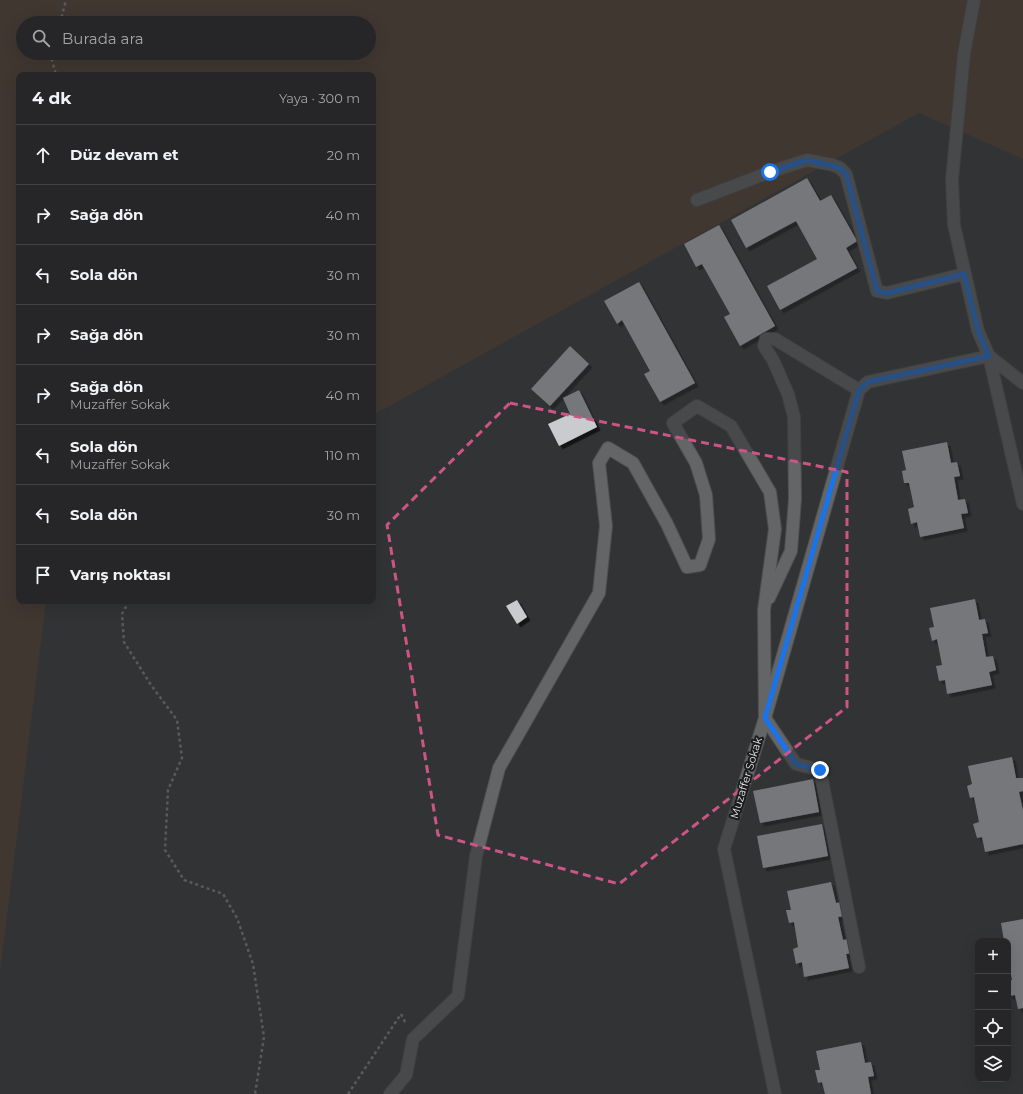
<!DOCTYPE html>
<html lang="tr">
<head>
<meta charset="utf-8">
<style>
	:root { --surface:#262628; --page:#2e2e30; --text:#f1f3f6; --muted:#a4a5a8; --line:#424345 }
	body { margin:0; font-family:Montserrat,sans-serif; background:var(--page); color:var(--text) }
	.controls { position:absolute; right:12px; bottom:12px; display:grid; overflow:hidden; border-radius:8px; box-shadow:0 4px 16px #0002 }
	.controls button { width:36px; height:36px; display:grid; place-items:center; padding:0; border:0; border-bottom:1px solid var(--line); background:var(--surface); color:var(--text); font:20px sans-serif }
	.stop { position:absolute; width:12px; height:12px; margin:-9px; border:3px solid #1a73e8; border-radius:50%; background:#fff }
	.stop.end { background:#1a73e8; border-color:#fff; box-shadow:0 1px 4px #0008 }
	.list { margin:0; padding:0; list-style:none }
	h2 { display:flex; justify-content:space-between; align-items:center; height:52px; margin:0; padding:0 16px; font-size:17px }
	h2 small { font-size:13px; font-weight:400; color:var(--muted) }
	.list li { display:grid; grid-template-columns:26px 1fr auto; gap:12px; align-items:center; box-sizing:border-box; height:60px; padding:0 16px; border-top:1px solid var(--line) }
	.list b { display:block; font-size:15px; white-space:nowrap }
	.list p { margin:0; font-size:13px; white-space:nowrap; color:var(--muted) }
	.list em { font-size:13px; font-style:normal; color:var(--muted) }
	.icon { flex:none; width:22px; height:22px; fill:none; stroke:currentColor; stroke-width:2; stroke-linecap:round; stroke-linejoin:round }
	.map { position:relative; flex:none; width:1023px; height:1094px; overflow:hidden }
	.search { position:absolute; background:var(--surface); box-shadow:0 4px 16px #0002; left:16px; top:16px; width:360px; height:44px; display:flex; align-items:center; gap:10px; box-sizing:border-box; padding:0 14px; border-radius:22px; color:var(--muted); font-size:15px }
	.panel { position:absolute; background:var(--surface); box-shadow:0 4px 16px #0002; left:16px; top:72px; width:360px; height:532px; border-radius:8px }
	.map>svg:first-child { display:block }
</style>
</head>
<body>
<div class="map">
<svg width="1023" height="1094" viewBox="0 0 1023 1094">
	<defs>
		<filter id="shadow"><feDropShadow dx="3.5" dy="3.5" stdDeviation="0" flood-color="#0009"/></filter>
	</defs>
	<rect width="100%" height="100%" fill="#323335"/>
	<!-- green -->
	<path fill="#523c2e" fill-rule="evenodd" d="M0 0H1023V159L919 113 373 415V75H19V601H46L0 974ZM23 23H369V53H23Z"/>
	<!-- building -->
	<g fill="#cacbce" filter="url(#shadow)">
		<path d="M807 178 820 201 831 195 857 241 846 248 857 268 780 310 767 286 817 259 796 221 746 248 731 220Z"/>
		<path d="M719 225 775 326 740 346 724 317 730 314 702 264 696 267 684 244Z"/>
		<path d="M639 282 695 383 660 402 644 374 650 371 622 320 617 324 604 301Z"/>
		<path d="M570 346 589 364 550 406 531 389Z"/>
		<path d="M579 390 597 427 559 446 548 424 570 414 563 398Z"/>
		<path d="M947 442 951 463 957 462 960 476 954 477 958 500 965 499 968 513 961 514 964 528 920 537 917 522 911 524 908 509 914 507 909 483H904L902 471 906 470 902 451Z"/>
		<path d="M975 599 979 620 985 619 988 633 982 634 986 657 993 656 996 670 989 672 992 685 947 694 945 680 939 681 936 666 942 665 937 639 932 641 929 628 934 627 930 608Z"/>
		<path d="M517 600 527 617 517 624 506 606Z"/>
		<path d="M1012 757 1016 778H1023V791L1019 792 1023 811V844L985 852 982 837 977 838 973 824 979 822 974 797 970 798 967 786 972 784 968 766Z"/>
		<path d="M813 779 819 812 760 823 753 791Z"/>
		<path d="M822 824 828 856 763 868 757 836Z"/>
		<path d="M831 882 836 903 842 902 845 916 838 917 843 940 849 939 852 953 846 954 849 968 804 977 802 962 796 964 793 949 798 947 794 922 789 923 786 910H791L787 891Z"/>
		<path d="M1023 919V1008L1018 1009 1015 995 1009 996 1008 990V981L1012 980 1008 959V941H1004L1001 923Z"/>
		<path d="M861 1042 865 1063 871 1062 874 1076 868 1077 871 1094H825L822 1082 818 1083 815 1070H820L816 1051Z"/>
	</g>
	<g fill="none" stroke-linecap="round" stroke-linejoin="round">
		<!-- minor casing -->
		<g stroke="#4e4f51" stroke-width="14">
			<g id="minor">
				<path d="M974 0 964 54 952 180 954 225 978 331 989 356 1023 383"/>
				<path d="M697 200 770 172 807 160 833 165 840 168 846 174 877 291 887 293 964 274"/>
				<path d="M989 356 1023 504"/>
				<path d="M769 598 791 551 795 499 794 417 788 394 773 360 764 346 766 339H775L859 390"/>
				<path d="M390 1094 406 1075 413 1039 458 996 476 856 499 768 599 593 606 526 599 463 608 448 633 463 667 524 687 567 700 565 709 539 706 495 696 463 673 423 697 406 731 426 770 492 775 529 764 610 765 718 796 764 820 770 859 967"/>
				<path d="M775 1094 724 849 765 718 859 390 868 382 989 356"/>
			</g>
		</g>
		<!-- path -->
		<g stroke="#88898a" stroke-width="2.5" stroke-dasharray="3 3" stroke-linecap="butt">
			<path d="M60 23 66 0"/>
			<path d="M54 53 52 60 56 75"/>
			<path d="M129 601 122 614 124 642 151 685 177 720 182 758 168 790 165 850 184 880 223 894 237 918 253 964 264 1037 255 1094"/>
			<path d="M348 1094 401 1014 406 1024"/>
		</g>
		<!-- minor -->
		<use href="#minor" stroke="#646567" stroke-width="12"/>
	</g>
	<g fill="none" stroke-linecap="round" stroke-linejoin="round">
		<!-- route -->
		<path stroke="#1a73e8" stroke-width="5" d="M770 172 807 160 840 168 846 174 848 181 877 291 887 293 964 274 978 331 989 356 868 382 859 390 765 718 796 764 820 770"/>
	</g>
	<!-- marked area -->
	<path d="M0 0H1023V1094H0ZM510 403 847 472V707L619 884 438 835 387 525Z" fill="#323335" fill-opacity=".55" fill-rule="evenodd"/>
	<path fill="none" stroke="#cc5584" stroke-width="3" stroke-dasharray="8 5" stroke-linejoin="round" d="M510 403 847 472V707L619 884 438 835 387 525Z"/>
	<g text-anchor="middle" stroke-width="4" stroke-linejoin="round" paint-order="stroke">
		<!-- street labels -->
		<g font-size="11" fill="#e3e4e5" stroke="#1a1b1c">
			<text transform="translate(746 778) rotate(-73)" y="4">Muzaffer Sokak</text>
		</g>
	</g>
</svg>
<div class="controls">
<button>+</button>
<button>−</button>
<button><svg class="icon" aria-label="locate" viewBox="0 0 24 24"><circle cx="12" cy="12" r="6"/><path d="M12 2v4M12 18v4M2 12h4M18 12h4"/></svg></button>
<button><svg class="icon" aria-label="layers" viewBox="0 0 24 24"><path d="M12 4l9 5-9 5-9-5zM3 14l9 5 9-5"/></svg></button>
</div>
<div class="stop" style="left:770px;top:172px"></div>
<div class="stop end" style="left:820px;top:770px"></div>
<div class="search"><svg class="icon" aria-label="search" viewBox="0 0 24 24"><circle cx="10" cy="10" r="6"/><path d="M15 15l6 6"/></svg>Burada ara</div>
<section class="panel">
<h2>4 dk<small>Yaya · 300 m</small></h2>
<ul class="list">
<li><svg class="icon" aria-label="ahead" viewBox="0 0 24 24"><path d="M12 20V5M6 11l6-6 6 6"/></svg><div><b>Düz devam et</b></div><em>20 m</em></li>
<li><svg class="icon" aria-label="right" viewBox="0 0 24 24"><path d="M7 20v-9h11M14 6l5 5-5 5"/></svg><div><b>Sağa dön</b></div><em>40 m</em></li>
<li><svg class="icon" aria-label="left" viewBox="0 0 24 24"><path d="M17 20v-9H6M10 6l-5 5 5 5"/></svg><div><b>Sola dön</b></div><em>30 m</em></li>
<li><svg class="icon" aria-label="right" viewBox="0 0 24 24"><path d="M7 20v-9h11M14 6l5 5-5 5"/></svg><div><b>Sağa dön</b></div><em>30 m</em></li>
<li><svg class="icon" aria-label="right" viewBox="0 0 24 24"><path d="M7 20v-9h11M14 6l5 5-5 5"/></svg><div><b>Sağa dön</b><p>Muzaffer Sokak</p></div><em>40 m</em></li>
<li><svg class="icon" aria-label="left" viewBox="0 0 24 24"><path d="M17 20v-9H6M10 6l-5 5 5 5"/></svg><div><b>Sola dön</b><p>Muzaffer Sokak</p></div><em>110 m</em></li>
<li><svg class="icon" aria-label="left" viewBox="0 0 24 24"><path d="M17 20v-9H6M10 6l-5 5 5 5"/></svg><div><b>Sola dön</b></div><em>30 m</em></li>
<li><svg class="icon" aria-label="arrive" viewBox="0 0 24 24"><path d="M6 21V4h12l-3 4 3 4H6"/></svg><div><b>Varış noktası</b></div></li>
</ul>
</section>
</div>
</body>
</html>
